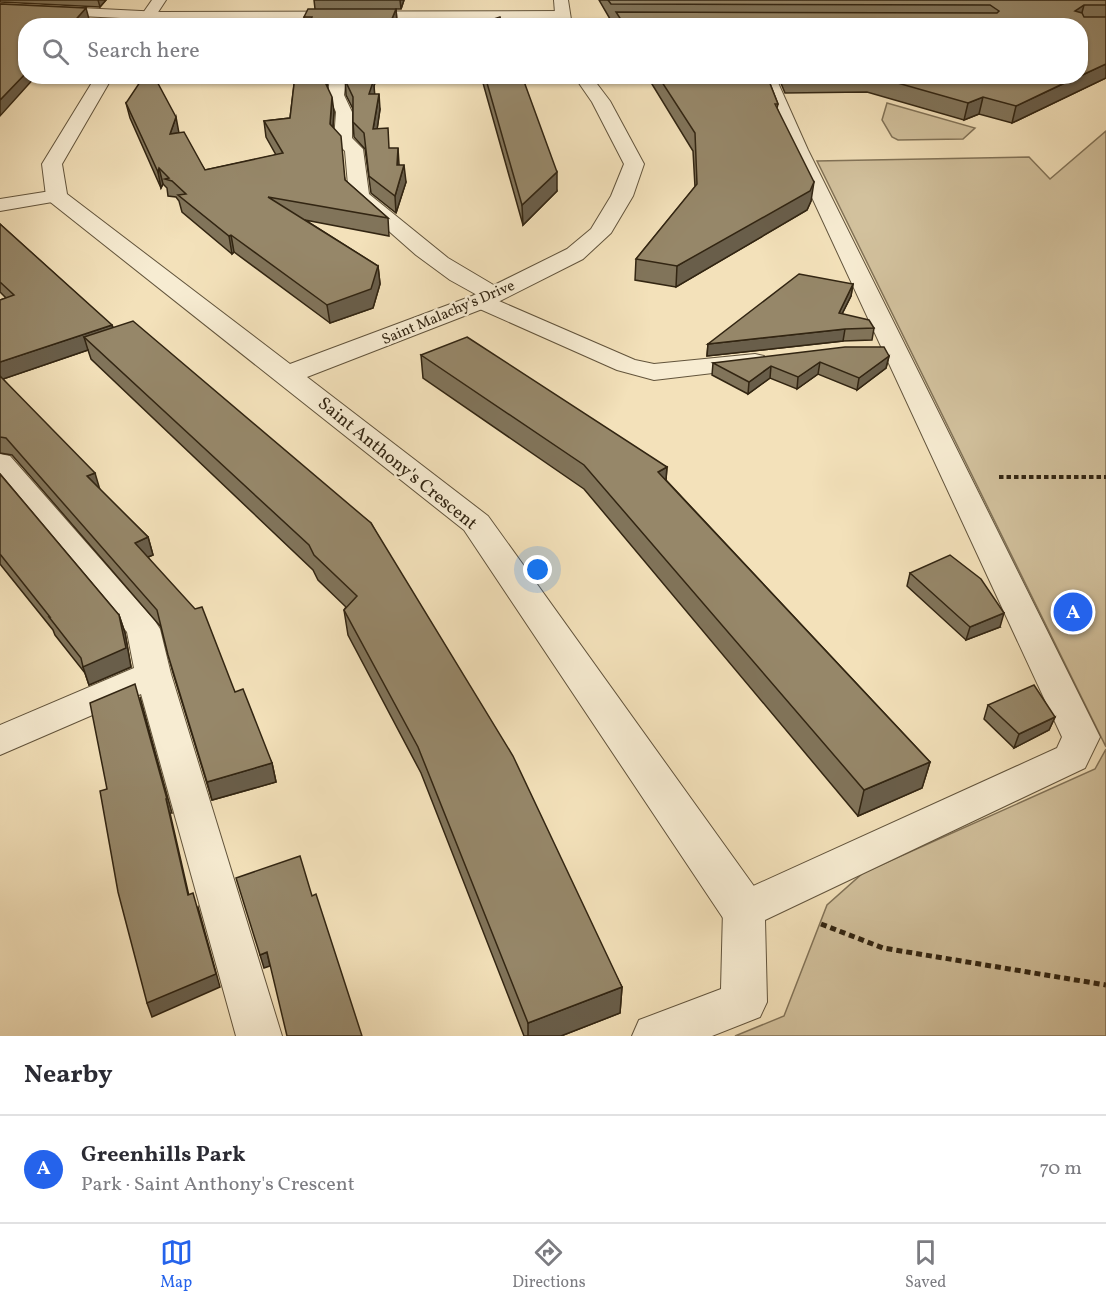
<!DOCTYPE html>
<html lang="en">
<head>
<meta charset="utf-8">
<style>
	:root { --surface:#fff; --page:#f7f7f7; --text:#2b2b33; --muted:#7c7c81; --line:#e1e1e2; --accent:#2563eb }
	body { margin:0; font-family:Vollkorn,serif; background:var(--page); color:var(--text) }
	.you { position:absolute; left:538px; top:570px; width:21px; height:21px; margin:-15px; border:4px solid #fff; border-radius:50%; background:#1a73e8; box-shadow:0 0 0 9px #1a73e833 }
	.badge { display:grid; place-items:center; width:39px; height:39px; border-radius:50%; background:var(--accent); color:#fff; font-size:20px; font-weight:700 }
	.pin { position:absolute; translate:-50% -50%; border:3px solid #fff; box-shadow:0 2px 6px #0006 }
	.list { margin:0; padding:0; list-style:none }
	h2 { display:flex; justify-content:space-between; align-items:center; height:78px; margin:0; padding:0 24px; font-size:26px }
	h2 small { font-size:20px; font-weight:400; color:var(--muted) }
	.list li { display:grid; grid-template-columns:39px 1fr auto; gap:18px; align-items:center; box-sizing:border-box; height:108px; padding:0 24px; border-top:2px solid var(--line) }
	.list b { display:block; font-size:22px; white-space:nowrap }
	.list p { margin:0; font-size:20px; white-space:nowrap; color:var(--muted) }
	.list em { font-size:20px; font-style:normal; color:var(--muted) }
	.icon { flex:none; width:33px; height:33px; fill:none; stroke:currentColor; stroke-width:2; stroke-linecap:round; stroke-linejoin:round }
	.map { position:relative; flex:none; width:1106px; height:1036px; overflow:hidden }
	.search { position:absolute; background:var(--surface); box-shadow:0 2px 4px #0004; left:18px; right:18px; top:18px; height:66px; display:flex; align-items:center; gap:15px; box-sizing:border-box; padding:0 21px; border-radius:24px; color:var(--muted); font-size:22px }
	.sheet { height:186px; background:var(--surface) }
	nav { display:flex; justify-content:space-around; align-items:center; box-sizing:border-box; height:84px; border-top:2px solid var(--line); background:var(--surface); font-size:16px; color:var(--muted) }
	nav a { display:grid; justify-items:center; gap:3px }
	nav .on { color:var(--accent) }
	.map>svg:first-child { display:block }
</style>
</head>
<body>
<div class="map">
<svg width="1106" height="1036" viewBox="0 0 1106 1036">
	<rect width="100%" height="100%" fill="#f3e1ba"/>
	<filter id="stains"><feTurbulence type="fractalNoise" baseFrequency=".00333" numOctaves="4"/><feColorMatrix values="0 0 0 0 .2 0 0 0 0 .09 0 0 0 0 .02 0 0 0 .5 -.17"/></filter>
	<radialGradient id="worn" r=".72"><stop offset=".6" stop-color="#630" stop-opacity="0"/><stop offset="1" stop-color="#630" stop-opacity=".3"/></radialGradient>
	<!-- green -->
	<g fill="#d2c19d" stroke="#827358" stroke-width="1.5">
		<path d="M887 103 975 128 963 139 898 140 892 137 882 120Z"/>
		<path d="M1106 131V747L817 161 1029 157 1050 179Z"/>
		<path d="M1106 749V1036H735L784 1016 827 905 863 873 1095 769Z"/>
	</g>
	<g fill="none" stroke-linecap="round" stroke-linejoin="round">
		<!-- lane casing -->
		<g stroke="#62543c" stroke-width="2">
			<g id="lane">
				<path d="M0 4 161 12 563 11 570 15 563 19 161 20 0 12Z"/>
				<path d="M564 21H657L664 25H557Z"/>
				<path d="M330 76H346L344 95 352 112V138L363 149 369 194 448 258 502 290 505 295 499 301 635 360 654 364 755 354 764 356 767 361 764 366 755 368 654 380 617 370 473 306 469 301 477 295 450 280 416 255 349 196 345 151 334 140 336 112 328 95Z"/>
				<path d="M759 76H775L808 150 1100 737 1085 768 765 920 767 1002 760 1017 712 1036H632L639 1020 721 989 723 910 729 897 1057 748 1062 737 790 150Z"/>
				<path d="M57 190 64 192 67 196 64 200 0 211V199Z"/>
				<path d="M0 454 10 456 155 621 160 629 171 674 282 1036H236L141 694 0 755V725L134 668 127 632 0 480Z"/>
			</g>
		</g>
		<!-- street casing -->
		<g stroke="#62543c" stroke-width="2">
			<g id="street">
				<path d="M152 0H166L149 26H134Z"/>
				<path d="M554 0H568L572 26H556Z"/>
				<path d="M96 76H113L62 164 67 194 290 364 472 296 567 249 591 229 611 196 624 164 592 102 574 76H591L610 101 644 164 633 196 611 233 583 259 490 306 307 377 488 516 761 896 767 910 761 924 744 930 727 924 464 530 49 201 46 196 42 164Z"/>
			</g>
		</g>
		<!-- path-far1 -->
		<path stroke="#322512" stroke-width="4" stroke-dasharray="4.5 3" stroke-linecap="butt" d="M999 477H1106"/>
		<!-- path -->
		<path stroke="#322512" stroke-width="5" stroke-dasharray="6 4" stroke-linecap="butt" d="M821 924 883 948 1106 985"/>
		<!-- lane -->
		<use href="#lane" fill="#f7ecd2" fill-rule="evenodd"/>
		<!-- street -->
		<use href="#street" fill="#f7ecd2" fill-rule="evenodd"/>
	</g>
	<!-- wall -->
	<g fill="#81745a" stroke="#322512" stroke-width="1.5">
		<path d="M0 0H106L100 7 0 2Z"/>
		<path d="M314 0H404L401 9H396L397 22 395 26H305L304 17 315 9Z"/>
		<path d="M599 0H1106V78L1012 123 979 114 964 120 867 92 785 93 778 76H1080V26H616V19H610Z"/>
		<path d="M295 76H328L327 86 334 112 333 127 345 180 388 218 389 236 305 220 378 266 380 284 373 308 330 323 234 252 232 254 182 212 179 201 176 197 168 196 167 188 163 184 161 188 130 118 126 103 179 133 205 170 276 155 266 137 264 121 290 118Z"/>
		<path d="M345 76H377L374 86V94L380 109 377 129 399 165 406 182 396 213 371 193 365 149 354 137 353 122V109L346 95Z"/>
		<path d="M481 76H522L557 191 523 225Z"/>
		<path d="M647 76H767L778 104 777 108 811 201 807 210 676 287 635 280 636 259 695 187 693 151Z"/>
		<path d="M0 224 113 327 371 523 622 987 620 1013 561 1036H524L421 773 348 635 344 610 346 607 318 580 313 570 91 359 88 350 3 379 100 490 148 537 153 555 148 557 235 692 272 763 276 782 212 800 173 673 161 627 12 455 0 453V300L6 298 0 292Z"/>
		<path d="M853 284 851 296 842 314 874 328 872 340 843 341 707 356 708 344Z"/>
		<path d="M421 355 667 467 666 480 930 762 922 788 858 816 584 489 423 378Z"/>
		<path d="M889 356 886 368 857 390 818 374 797 389 770 378 748 394 712 375 713 363Z"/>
		<path d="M0 474 119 615 125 633 131 667 89 685 85 673 55 635 53 630 0 564Z"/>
		<path d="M910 573 1000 627 966 640 907 586Z"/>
		<path d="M988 705 1055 717 1049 730 1014 748 984 719Z"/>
	</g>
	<!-- shaded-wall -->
	<g fill="#695e4a" stroke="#322512" stroke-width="1.5">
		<path d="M98 0H106L100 7Z"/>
		<path d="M400 0H404L401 9Z"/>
		<path d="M1084 5 1080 20 1075 11Z"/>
		<path d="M86 8 89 19 83 26H70Z"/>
		<path d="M396 9 397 22 395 26H389Z"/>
		<path d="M1106 64V78L1012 123 1016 106Z"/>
		<path d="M26 73V76H36L0 116V100Z"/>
		<path d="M325 76H328L326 95 324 80Z"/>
		<path d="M370 76H377L374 86 375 97 371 109 368 82Z"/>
		<path d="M379 94 380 109 375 144 373 129Z"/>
		<path d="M332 97 334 112 332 140 330 124Z"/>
		<path d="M983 97 979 114 964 120 968 103Z"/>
		<path d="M176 117 179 133 170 134Z"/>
		<path d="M398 148 399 164 398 182 397 165Z"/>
		<path d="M404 165 406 182 396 213 395 196Z"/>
		<path d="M159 168 163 184 161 188 158 172Z"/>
		<path d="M557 172V191L523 225 522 205Z"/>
		<path d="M814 182 811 201 807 210 676 287 677 266Z"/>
		<path d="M231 235 234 252 232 254 229 236Z"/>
		<path d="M378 266 380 284 373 308 330 323 327 305Z"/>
		<path d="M853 284 851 296 837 324 839 313Z"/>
		<path d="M112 325 116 340 84 337 88 350 0 380V362Z"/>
		<path d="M845 329 843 341 707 356 708 344Z"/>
		<path d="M889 356 886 368 857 390 859 378Z"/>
		<path d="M820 362 818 374 797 389 798 377Z"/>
		<path d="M771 366 770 378 748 394 749 382Z"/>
		<path d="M667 467 665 491 658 472Z"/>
		<path d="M95 473 100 490 87 476Z"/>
		<path d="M148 537 153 555 140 560 135 543Z"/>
		<path d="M1004 613 1000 627 966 640 970 627Z"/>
		<path d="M119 615 125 633 131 667 89 685 83 667Z"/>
		<path d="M140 697 172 813H170L192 909 188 895 166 799Z"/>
		<path d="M1055 717 1049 730 1014 748 1019 734Z"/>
		<path d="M930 762 922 788 858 816 864 790Z"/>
		<path d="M272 763 276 782 212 800 207 782Z"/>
		<path d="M198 907 220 987 152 1017 147 1003Z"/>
		<path d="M267 952 270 966 264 968 260 955Z"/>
		<path d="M622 987 620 1013 561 1036H528V1023Z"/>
	</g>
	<!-- building -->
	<g fill="#968769" stroke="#322512" stroke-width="1.5">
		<path d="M608 0H1106V5H1084L1075 11 1082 13 1084 17H1106V64L1080 76V26H625L616 12 997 13 999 11 990 5 611 4Z"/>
		<path d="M0 4 86 8 70 26H26V73L0 100Z"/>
		<path d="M308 9H396L389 26H309L312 17H304Z"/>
		<path d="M500 17 503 26H473Z"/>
		<path d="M144 76H154L176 117 170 134 184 132 205 170 283 153 264 121 290 118 295 76H325L324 80 332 97 330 124 341 136 345 180 388 218 268 197 378 266 371 289 327 305 231 235 229 236 178 195 186 194 172 181 165 179 169 178 159 168 158 172 126 103Z"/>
		<path d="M345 76H370L368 82H373L369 94H379L373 129 388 128 389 148H398L397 165H404L395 196 369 176 364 133 353 122V97L345 80Z"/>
		<path d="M485 76H522L557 172 522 205Z"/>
		<path d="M658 76H767L778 104H775L814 182 810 191 677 266 636 259 697 184 695 133Z"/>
		<path d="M873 76H1079L1016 106 983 97 968 103Z"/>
		<path d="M0 224 112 325 0 362V300L14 295 0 282Z"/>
		<path d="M799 274 853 284 839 313 869 320 874 328 845 329 708 344Z"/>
		<path d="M133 321 371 523 513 756 622 987 528 1023 418 747 344 610 357 596 314 555 309 545 84 337Z"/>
		<path d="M467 337 667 467 658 472 930 762 864 790 584 465 421 355Z"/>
		<path d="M845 347H884L889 356 859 378 820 362 798 377 771 366 749 382 713 363Z"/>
		<path d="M0 376 95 473 87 476 148 537 135 543 195 609 202 607 235 692 243 689 272 763 207 782 168 655 157 610 6 438 0 437Z"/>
		<path d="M0 474 119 615 126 648 83 667 81 658 49 617H50L0 554Z"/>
		<path d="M950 555 981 579 1004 613 970 627 910 573Z"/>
		<path d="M135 684 167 799H166L188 895 193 893 216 974 147 1003 118 892 100 791 107 789 90 703Z"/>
		<path d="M1034 685 1055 717 1019 734 988 705Z"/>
		<path d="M300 856 312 896 316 894 362 1036H287L267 952 260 955 236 878Z"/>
	</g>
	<g text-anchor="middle" stroke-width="5" stroke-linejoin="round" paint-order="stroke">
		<!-- far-street labels -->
		<g font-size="15" fill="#322512" stroke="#f7ecd2">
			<text transform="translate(448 312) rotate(-23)" y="5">Saint Malachy's Drive</text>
		</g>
		<!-- street labels -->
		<g font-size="18" fill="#322512" stroke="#f7ecd2">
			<text transform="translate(398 463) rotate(39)" y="6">Saint Anthony's Crescent</text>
		</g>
	</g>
	<rect width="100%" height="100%" filter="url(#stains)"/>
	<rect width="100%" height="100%" fill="url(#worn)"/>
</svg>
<div class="you"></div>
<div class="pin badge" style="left:1073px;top:612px">A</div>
<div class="search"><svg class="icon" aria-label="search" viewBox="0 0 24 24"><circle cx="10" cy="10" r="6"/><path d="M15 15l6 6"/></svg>Search here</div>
</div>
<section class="sheet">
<h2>Nearby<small></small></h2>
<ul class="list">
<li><span class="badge">A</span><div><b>Greenhills Park</b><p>Park · Saint Anthony's Crescent</p></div><em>70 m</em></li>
</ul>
</section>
<nav>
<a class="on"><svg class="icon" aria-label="map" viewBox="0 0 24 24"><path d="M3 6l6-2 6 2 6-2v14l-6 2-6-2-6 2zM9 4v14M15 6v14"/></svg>Map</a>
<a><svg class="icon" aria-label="directions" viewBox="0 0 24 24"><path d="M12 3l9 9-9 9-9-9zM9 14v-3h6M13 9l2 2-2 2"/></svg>Directions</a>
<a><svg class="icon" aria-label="saved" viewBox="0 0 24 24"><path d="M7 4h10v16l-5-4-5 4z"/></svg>Saved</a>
</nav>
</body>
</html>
